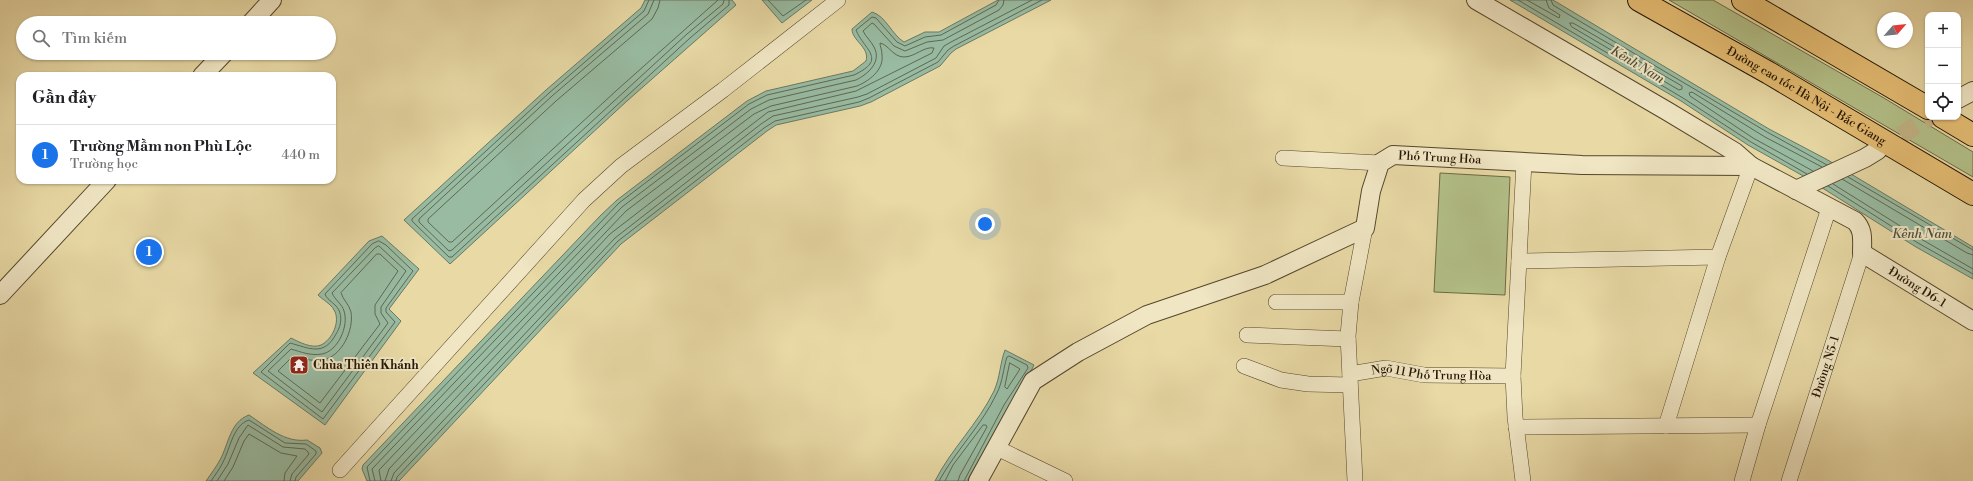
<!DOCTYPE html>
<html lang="vi">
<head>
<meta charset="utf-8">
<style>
	:root { --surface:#fff; --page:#f2f2f2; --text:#202124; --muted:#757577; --line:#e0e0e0; --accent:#1a73e8 }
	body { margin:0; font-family:"Libre Bodoni",serif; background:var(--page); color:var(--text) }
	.controls { position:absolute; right:12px; top:12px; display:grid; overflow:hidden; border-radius:8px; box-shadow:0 1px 3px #0004 }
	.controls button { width:36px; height:36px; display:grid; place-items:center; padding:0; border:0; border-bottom:1px solid var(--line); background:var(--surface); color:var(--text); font:20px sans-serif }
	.compass { position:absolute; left:1877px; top:12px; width:36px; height:36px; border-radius:50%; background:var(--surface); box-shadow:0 1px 3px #0004; rotate:62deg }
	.you { position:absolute; left:985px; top:224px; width:14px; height:14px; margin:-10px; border:3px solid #fff; border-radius:50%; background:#1a73e8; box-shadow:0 0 0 6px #1a73e833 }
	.badge { display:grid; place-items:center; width:26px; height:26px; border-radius:50%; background:var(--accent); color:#fff; font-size:13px; font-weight:700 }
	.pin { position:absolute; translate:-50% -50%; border:2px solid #fff; box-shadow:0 1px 4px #0006 }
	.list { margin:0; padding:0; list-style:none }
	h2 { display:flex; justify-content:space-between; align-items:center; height:52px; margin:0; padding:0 16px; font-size:17px }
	h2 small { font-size:13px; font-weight:400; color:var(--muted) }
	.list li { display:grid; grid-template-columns:26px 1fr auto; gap:12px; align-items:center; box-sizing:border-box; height:60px; padding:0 16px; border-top:1px solid var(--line) }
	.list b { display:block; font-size:15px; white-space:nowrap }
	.list p { margin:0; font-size:13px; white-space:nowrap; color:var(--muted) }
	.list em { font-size:13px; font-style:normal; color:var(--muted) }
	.icon { flex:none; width:22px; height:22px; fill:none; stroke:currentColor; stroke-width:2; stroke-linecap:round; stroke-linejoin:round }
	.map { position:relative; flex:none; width:1973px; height:481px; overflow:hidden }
	.search { position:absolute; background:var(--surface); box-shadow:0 1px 3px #0004; left:16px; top:16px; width:320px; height:44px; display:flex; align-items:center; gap:10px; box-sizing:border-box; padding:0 14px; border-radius:22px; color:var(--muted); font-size:15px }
	.panel { position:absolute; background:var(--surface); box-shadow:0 1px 3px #0004; left:16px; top:72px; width:320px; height:112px; border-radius:12px }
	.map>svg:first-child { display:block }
</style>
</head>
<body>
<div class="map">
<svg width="1973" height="481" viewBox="0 0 1973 481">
	<rect width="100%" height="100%" fill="#e8d9a5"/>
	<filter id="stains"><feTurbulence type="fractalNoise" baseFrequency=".005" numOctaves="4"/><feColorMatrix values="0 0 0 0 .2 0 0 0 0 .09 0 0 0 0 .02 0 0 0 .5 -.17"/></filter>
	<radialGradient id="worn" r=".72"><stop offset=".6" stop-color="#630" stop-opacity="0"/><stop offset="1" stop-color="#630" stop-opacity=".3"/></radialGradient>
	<!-- green -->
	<g fill="#b3c088" stroke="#6c6a45">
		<path d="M1669 0H1713L1884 98 1973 152V177Z"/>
		<path d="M1440 173 1510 177 1505 295 1434 292Z"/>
	</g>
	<!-- water -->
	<g fill="#98bba2" stroke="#6a7962">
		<path d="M645 0H732L736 5 627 101 450 264 404 220 546 90 641 8Z"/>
		<path d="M762 0H812L782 23Z"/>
		<path d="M998 0H1051L956 49 951 53 940 66 871 102 860 106 776 125 767 131 621 244 399 481H367L362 469 363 465 601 215 617 200 747 101 766 91 853 71 866 61C870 47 852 41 852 29L872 12C886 16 892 35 904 42L925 32H939Z"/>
		<path d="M1510 0H1553L1769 129 1826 159 1973 247V279L1916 247 1805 177 1748 145 1681 101Z"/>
		<path d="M382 236 419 269 389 309 401 321 325 425 253 373 291 338C299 342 312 349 321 345 332 340 341 321 334 310 331 304 323 300 318 295L369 241Z"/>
		<path d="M1005 350 1034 365 1032 369 1008 407 967 481H935C951 449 978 424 994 391 1000 378 1000 363 1005 350Z"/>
		<path d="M249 415C267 427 285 443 307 440L320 448 322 453 298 481H206C211 474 216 467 220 460 229 443 230 422 249 415Z"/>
	</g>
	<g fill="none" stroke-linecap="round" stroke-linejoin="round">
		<!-- shore -->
		<g stroke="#5e6852" stroke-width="1">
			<path d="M649 0 644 11 549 93 412 219V221L449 257H452L690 38 729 5V0"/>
			<path d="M654 0 648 14 552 96 419 219V222L449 251 452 250 687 34 723 4 724 0"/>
			<path d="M660 0 658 8 652 19 556 101 428 219V222L449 242H452L617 90 718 0"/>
			<path d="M768 0 783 16 806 0"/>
			<path d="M1518 0 1683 98 1751 142 1807 174"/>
			<path d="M1527 0 1559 18 1560 15 1549 8 1546 0"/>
			<path d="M1551 0 1553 5 1571 16 1767 132 1827 165"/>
			<path d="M1570 23H1573L1682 86V89L1679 90 1572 27Z"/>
			<path d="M1813 171 1753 138 1690 96 1689 93 1692 92 1765 137 1822 167"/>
			<path d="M1848 177 1973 250"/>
			<path d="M1842 179 1967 253 1973 255"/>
			<path d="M1833 184 1921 239 1973 269"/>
			<path d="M1828 186 1918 243 1973 274"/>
			<path d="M379 241 386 245 413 271 386 308V312L395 322 323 419 261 372 290 343C309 348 324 357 336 334 340 328 342 320 340 313 338 304 327 301 325 294L372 244Z"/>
			<path d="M379 246 406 271 381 307V313L388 323 322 412 268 371 291 349C301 352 311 356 322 354 338 351 349 326 344 311 342 304 335 300 332 293L375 248Z"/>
			<path d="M377 254H380L398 271 375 305V314L380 324 320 403 278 371 292 357C303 358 313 362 323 360 342 356 354 330 351 312 349 304 343 300 341 293Z"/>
			<path d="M1010 363 1020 369 1007 389 1005 387Z"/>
			<path d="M211 481C215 475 220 469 223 462 230 449 233 425 249 420L285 443 306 444 316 451V454L296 477 295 481"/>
			<path d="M217 481 228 464 239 438 248 425 283 447 305 449 308 452 309 454 292 474 290 481"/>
			<path d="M224 481 233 467 244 441 249 434 281 453 297 456 285 473 284 481"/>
			<path d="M370 481 367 467 619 203 749 104 767 95 854 75C888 59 864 50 856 30L872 17 876 18 897 42 905 46 925 37 941 35 996 5 999 0"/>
			<path d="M375 481 372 469 622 207 751 109 769 100 856 80C868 74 882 62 874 47 871 41 866 37 863 31L872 23 874 24 894 46 905 51 927 42 943 40 999 10 1003 5 1004 0"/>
			<path d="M381 481 379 470 626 211 754 114 771 106 857 86C869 81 884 70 882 55 882 50 880 46 880 43 889 45 893 57 904 57 915 57 924 46 934 48L932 53 856 91 768 112 610 234 389 469 385 481"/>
			<path d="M391 481 394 473 615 238 761 124 773 116 858 97 867 94 936 58 944 46 951 42 1032 0"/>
			<path d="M396 481 397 477 618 241 764 128 775 121 859 102 869 98 938 62 948 50 954 46 1042 0"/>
			<path d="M939 481C956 450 982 425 997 393 1003 381 1003 369 1007 357L1009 356 1027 365 1028 368 1004 405 964 481"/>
			<path d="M945 481 953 465 983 425H986L987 427 960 475 958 481"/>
		</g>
		<!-- tertiary-tunnel -->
		<path stroke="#c1b284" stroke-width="18" stroke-dasharray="18 9" stroke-linecap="butt" d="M1878 150 1929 117"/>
		<!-- minor casing -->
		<g stroke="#55462b" stroke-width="16">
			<g id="minor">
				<path d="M1283 158 1380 163"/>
				<path d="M1519 261 1718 257"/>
				<path d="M1276 302H1351"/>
				<path d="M1247 335 1348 339"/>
				<path d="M1244 366 1281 380 1308 384 1350 385"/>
				<path id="s1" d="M1350 374 1386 368 1424 375 1513 376"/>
				<path d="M1666 426 1718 257 1751 166"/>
				<path d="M1516 427 1758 425"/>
				<path d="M997 448 1065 481"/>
				<path d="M340 470 584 200 621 166 723 90 838 0"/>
				<path d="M1355 481 1348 336 1351 302 1365 228"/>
				<path d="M1523 481 1515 417 1513 376 1524 162"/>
				<path d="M1742 481 1758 425 1829 208"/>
				<path id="s2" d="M1789 481 1862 253"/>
			</g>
		</g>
		<!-- tertiary casing -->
		<g stroke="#55462b" stroke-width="20">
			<g id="tertiary">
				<path d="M1476 0 1667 111 1735 152 1751 166"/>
				<path d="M251 23 272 0"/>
				<path d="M202 76 224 53"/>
				<path d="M1958 99 1973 91"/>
				<path d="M1796 190 1865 158 1878 150"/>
				<path d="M0 295 107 180"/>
				<path id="s3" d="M978 481 1033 381 1078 352 1147 315 1265 275 1365 228 1371 191 1380 163 1393 155 1582 165 1751 166 1855 221C1864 230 1862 240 1862 253L1973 321"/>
			</g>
		</g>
		<!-- motorway casing -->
		<g stroke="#241502" stroke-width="24">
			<g id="motorway">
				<path id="s4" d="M1639 0 1769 73 1973 194"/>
				<path d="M1743 0 1928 108"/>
				<path d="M1943 117 1973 135"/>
			</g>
		</g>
		<!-- minor -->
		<use href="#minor" stroke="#f0e6c4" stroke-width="15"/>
		<!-- tertiary -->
		<use href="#tertiary" stroke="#f0e6c4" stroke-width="18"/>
		<!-- motorway -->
		<use href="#motorway" stroke="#e4bc72" stroke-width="22"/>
	</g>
	<!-- icons -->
	<defs>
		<g id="temple-square" transform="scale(1)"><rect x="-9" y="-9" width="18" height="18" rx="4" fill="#8f2418" stroke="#f0e6c4"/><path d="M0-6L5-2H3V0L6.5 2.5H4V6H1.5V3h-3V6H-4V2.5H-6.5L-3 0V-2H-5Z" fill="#fff"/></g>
	</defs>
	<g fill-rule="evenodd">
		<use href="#temple-square" x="299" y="365"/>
	</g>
	<g text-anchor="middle" stroke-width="4" stroke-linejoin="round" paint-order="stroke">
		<!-- street labels -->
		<g font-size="12" fill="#241502" stroke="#f0e6c4">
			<text dy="4" stroke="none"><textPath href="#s4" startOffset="193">Đường cao tốc Hà Nội - Bắc Giang</textPath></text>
			<text dy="4" stroke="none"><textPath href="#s3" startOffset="610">Phố Trung Hòa</textPath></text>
			<text dy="4" stroke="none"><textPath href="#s3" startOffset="1138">Đường D6-1</textPath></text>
			<text dy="4" stroke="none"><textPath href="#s2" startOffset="120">Đường N5-1</textPath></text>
			<text dy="4" stroke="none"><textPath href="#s1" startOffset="82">Ngõ 11 Phố Trung Hòa</textPath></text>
		</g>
		<!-- poi labels -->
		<g font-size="12" font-weight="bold" fill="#241502" stroke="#f0e6c4" text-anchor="start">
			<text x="313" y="369">Chùa Thiên Khánh</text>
		</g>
		<!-- water labels -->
		<g font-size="13" font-style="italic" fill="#4d4f3a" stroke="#f0e6c4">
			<text transform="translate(1638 64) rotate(31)" y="5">Kênh Nam</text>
			<text x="1922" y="238">Kênh Nam</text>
		</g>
	</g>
	<rect width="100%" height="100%" filter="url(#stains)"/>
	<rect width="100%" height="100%" fill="url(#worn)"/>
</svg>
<div class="controls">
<button>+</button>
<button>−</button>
<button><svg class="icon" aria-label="locate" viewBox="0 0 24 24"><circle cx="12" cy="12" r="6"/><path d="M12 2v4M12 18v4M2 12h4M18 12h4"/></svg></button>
</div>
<svg class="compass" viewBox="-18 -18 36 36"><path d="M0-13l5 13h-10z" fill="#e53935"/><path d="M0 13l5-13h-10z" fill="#757577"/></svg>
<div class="you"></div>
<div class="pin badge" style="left:149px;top:252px">1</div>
<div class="search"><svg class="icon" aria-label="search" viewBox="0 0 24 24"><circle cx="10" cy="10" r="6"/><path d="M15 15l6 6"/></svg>Tìm kiếm</div>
<section class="panel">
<h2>Gần đây<small></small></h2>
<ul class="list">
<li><span class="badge">1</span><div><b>Trường Mầm non Phù Lộc</b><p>Trường học</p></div><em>440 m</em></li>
</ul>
</section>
</div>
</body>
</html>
